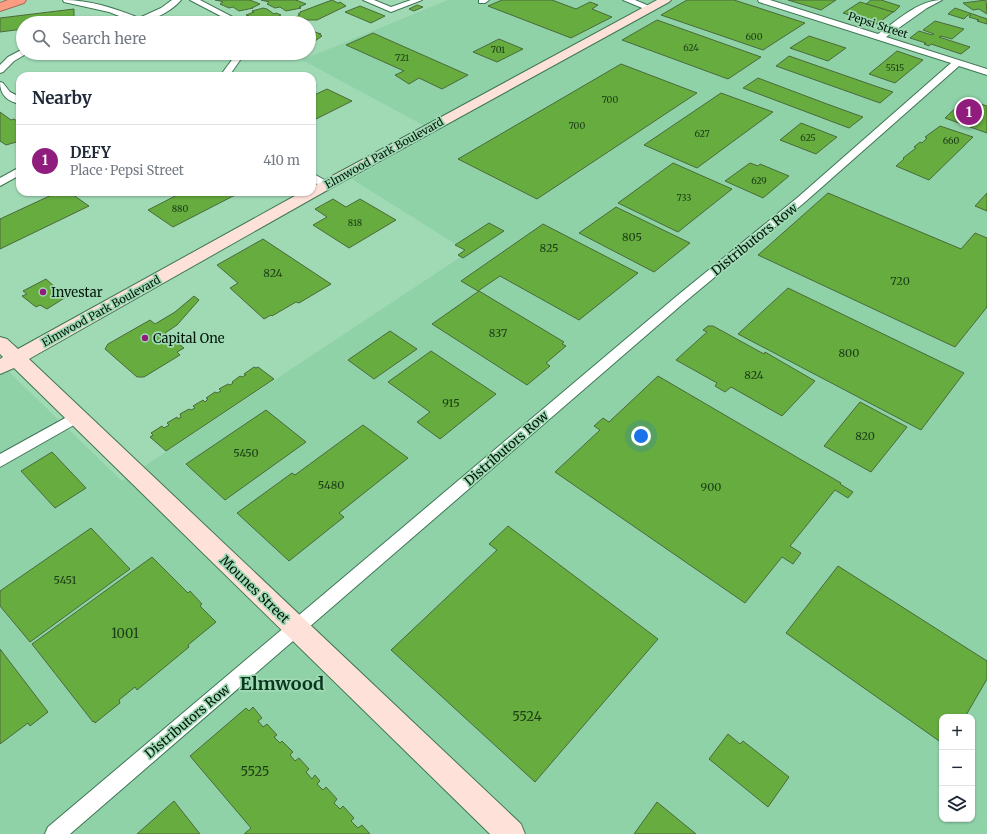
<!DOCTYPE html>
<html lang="en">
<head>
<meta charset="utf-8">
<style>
	:root { --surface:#fff; --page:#f6f6f7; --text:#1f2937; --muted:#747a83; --line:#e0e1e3; --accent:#901d7d }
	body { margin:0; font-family:Merriweather,serif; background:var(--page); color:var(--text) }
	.controls { position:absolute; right:12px; bottom:12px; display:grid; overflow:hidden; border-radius:8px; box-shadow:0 1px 3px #0004 }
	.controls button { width:36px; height:36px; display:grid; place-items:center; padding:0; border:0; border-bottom:1px solid var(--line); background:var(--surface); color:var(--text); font:20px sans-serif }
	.you { position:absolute; left:641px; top:436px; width:14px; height:14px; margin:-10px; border:3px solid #fff; border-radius:50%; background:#1a73e8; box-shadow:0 0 0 6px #1a73e833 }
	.badge { display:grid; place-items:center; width:26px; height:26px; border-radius:50%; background:var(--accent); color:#fff; font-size:13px; font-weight:700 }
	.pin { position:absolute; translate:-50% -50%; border:2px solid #fff; box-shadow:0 1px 4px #0006 }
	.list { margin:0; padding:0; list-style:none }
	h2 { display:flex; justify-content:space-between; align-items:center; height:52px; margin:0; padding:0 16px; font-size:17px }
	h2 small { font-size:13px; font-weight:400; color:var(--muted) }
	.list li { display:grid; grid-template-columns:26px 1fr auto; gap:12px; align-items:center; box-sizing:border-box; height:72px; padding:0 16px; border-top:1px solid var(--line) }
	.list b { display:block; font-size:15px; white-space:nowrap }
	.list p { margin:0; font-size:13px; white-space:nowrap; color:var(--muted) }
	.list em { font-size:13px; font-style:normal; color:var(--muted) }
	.icon { flex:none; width:22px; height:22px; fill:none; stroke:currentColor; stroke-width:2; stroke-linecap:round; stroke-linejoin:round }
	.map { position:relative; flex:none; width:987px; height:834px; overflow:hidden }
	.search { position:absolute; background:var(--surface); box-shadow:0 1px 3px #0004; left:16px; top:16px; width:300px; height:44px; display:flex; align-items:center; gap:10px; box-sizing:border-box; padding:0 14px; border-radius:22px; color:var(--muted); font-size:15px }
	.panel { position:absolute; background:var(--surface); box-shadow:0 1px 3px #0004; left:16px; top:72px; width:300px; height:124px; border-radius:12px }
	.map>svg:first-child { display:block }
</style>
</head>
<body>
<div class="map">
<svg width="987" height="834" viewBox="0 0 987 834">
	<rect width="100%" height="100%" fill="#a0dab5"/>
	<!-- built -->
	<path fill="#8fd2a8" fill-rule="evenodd" d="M448 0H987V834H0V374L7 370 122 481 468 252 352 179 436 132 302 60ZM942 717H972V819H942Z"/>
	<!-- building -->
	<g fill="#66ac3f" stroke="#4a6a3b">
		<path d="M215 0H251H250L260 4 252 8H253L239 11 233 7 229 8 220 4 223 2 220 1Z"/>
		<path d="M261 0H298H296L306 4 299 7 301 8 286 11 280 7 275 8 267 4 269 2Z"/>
		<path d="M332 0 338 3 340 2 346 6 317 20H307L303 18 298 20 294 18 300 15 298 14 301 12H300Z"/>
		<path d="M502 0H552L576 9 590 2 598 5 592 9 612 17 571 38 488 6Z"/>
		<path d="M687 0H734L805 23 763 50 661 15Z"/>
		<path d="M788 0H836L821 10Z"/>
		<path d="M871 0H881L900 6 894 12H892L866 4Z"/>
		<path d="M986 0 987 14 979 9 973 10 963 3Z"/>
		<path d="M860 2 893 12 877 24 843 13Z"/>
		<path d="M417 5 423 7 414 11 409 9Z"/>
		<path d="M360 6 385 16 371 23 345 12Z"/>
		<path d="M263 8 267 9 274 14 276 13 281 15 279 16 290 19 288 20 289 21 284 23H259L255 21 257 20 247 17 249 16 246 15 254 12 252 11Z"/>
		<path d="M955 8 987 19V24L977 21 979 20 969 17 971 15H968L964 19 948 14Z"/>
		<path d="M74 9V23H23V29L0 32V18Z"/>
		<path d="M657 20 761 57 728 79 622 40Z"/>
		<path d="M935 21 964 29 952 39 941 36 939 37 970 47 961 54 931 44 929 46 924 44 926 43 910 38 919 31 932 35 934 34 923 30Z"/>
		<path d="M309 28 315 32 321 34H319L322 36 315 41H309Z"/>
		<path d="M373 33 468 75 442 89 419 78 409 84 395 75 404 71 346 45Z"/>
		<path d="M809 36 846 48 828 61 790 48Z"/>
		<path d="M499 39 523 49 497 62 473 52Z"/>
		<path d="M897 51 923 60 895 83 869 74Z"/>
		<path d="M789 56 878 87 893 92 880 103 776 66Z"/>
		<path d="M621 64 697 93 537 199 458 159Z"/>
		<path d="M758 78 827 104 863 117 849 128 743 88Z"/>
		<path d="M327 89 352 101 312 121V96Z"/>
		<path d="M721 93 773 112 697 168 644 145Z"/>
		<path d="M965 99 987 106V133L945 118Z"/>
		<path d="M0 112 11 120 14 119 20 123 18 125 20 126V141L6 145 0 141Z"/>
		<path d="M801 123 837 137 816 154 780 140Z"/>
		<path d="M940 126 973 137 929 180 896 166 904 159 903 158 916 148 914 147 920 142 922 143 927 138 925 137Z"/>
		<path d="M673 163 732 189 678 232 618 203Z"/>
		<path d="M750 163 758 166 760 164 789 176 763 198 725 181Z"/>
		<path d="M58 192H69L89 206 0 249V219Z"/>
		<path d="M183 192H241L173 227 148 210Z"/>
		<path d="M828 193 961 249 975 233 987 238V307L955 347 758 255Z"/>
		<path d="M987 193V211L975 206Z"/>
		<path d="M333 199 346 207 360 199 396 220 349 248 313 225 327 217 315 209Z"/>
		<path d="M616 207 690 243 654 272 579 233Z"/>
		<path d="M489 223 504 231 463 258 458 255 465 250 455 245Z"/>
		<path d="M543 224 638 273 579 320 500 276 478 291 461 281Z"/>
		<path d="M263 239 331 284 299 303 296 302 272 316 271 315 264 319 230 288 238 283 217 265Z"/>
		<path d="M46 279 66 297 47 309 40 305 36 307 22 296 27 294 23 291Z"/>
		<path d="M788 288 964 373 921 430 738 334Z"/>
		<path d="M479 291 564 342 562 344 566 346 546 363 550 366 527 385 432 324Z"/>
		<path d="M194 296 199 300 177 325 165 333 184 348 177 352 180 355 144 377H137L105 349 108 344 150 320 155 324 175 312Z"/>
		<path d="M708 326H713L764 354 765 352 815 381 782 416 731 387 725 392 715 386 717 383 676 360 707 332 703 330Z"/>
		<path d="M390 331 417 349 374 379 348 360Z"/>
		<path d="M431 351 496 394 440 439 417 422 430 412 388 382Z"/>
		<path d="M254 367 256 368 258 367 274 379 166 451 150 437 153 435 151 433 162 426 164 428 169 425 167 423 177 417 178 419 181 417 180 414 189 409 191 410 195 408 193 406 203 400 205 402 208 399 206 398 215 392 217 393 221 391 219 389 228 384 230 385 233 383 232 382 240 376 242 377 246 375 244 374Z"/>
		<path d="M658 376 841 483 840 484 853 492 848 498 835 490 790 546 801 553 793 564 782 557 745 603 555 472 600 430 594 426 603 418 609 422Z"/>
		<path d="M860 402 907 427 871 472 824 446Z"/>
		<path d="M266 410 306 442 225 500 186 464Z"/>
		<path d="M363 425 408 458 339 513 344 517 289 561 237 513 292 473 295 475Z"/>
		<path d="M52 452 86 488 55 508 21 471Z"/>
		<path d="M508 526 658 639 535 782 391 650 497 550 489 544Z"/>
		<path d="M91 528 130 569 30 642 0 606V591Z"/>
		<path d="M152 557 188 593 190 591 202 604 200 606 216 622 188 645 189 647 137 690 135 687 119 700 120 703 95 723 94 721 93 722 32 644Z"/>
		<path d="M838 566 987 661V679L965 717H942V743L786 633Z"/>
		<path d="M0 649 48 712 30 726 28 723 0 744Z"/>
		<path d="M253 707 262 718 258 721 263 727 267 724 277 735 274 737 280 743 282 741 293 752 290 755 295 761 299 758 309 769 306 772 312 779 315 775 320 781 317 784 323 790 326 787 337 799 334 803 340 809 343 806 354 818 351 821 358 828 362 825 370 834H244L251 828 190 756 246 708 249 711Z"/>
		<path d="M728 734 740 744 743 741 789 777 768 807 709 759Z"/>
		<path d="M174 801 200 834H137Z"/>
		<path d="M657 802 696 834H634Z"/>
	</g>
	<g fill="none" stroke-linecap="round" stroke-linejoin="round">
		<!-- street casing -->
		<g stroke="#3e7655" stroke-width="2">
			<g id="street">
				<path d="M63 0C90 0 114 8 139 18L161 8 172 0H181C169 14 147 23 130 23L132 21 109 12 64 2Z"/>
				<path d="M190 0H200L244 23H234Z"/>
				<path d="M363 0H374L391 7 411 0H422L391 12Z"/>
				<path d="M479 0H489L485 3H479Z"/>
				<path d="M623 0H635L654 8 653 10H647Z"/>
				<path d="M758 0H770L878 34C897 21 918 0 942 0L927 8 886 37 987 69V75L959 66 805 202 686 301 70 834H45L48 827 678 295 797 198 951 63 759 2Z"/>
				<path d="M23 49V53L26 54 14 61 3 72 0 73V65L8 57Z"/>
				<path d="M237 53H245L229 76H220Z"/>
				<path d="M0 82 3 83 10 92 20 97V104C7 101 0 95 0 82Z"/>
				<path d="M20 167V175L0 186V178Z"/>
				<path d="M312 173 330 183 331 185 330 187H322L312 181Z"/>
				<path d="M76 412 81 413 83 417 81 421 0 467V454Z"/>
			</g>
		</g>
		<!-- secondary casing -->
		<g stroke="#3e7655" stroke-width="2">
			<path id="secondary" d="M657 0H671L669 2 331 188 29 359 521 824 525 834H490L14 368 0 374V359L3 357 0 354V337L7 339 18 349 302 192H312V187Z"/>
		</g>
		<!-- highway casing -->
		<g stroke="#a36e58" stroke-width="2">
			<path id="highway" d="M8 0H26L24 3 0 11V3Z"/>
		</g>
		<!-- street -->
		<use href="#street" fill="#fff" fill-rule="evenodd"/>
		<!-- secondary -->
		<use href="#secondary" fill="#fee2da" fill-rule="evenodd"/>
		<!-- highway -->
		<use href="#highway" fill="#fa9d83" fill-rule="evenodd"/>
	</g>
	<!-- markers -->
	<g fill="#901d7d" stroke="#a0dab5" stroke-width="1.5">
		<circle cx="43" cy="292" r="4"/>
		<circle cx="145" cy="338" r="4"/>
	</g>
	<g text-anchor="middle" stroke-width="3.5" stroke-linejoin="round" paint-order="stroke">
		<!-- far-number labels -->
		<g font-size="9" fill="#1a3c16">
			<text x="754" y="40">600</text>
			<text x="691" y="51">624</text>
			<text x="498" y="53">701</text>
			<text x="402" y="61">721</text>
			<text x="895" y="71">5515</text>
			<text x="610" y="103">700</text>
			<text x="577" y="129">700</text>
			<text x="702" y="137">627</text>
			<text x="808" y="141">625</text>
			<text x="951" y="144">660</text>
			<text x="759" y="184">629</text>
			<text x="684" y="201">733</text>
			<text x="180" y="212">880</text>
			<text x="355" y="226">818</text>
		</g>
		<!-- far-street labels -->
		<g font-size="11" fill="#011609" stroke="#a0dab5">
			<text transform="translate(878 25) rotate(18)" y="4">Pepsi Street</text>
			<text transform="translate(384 153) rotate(-29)" y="4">Elmwood Park Boulevard</text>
			<text transform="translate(101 311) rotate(-29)" y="4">Elmwood Park Boulevard</text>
		</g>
		<!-- number labels -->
		<g font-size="11" fill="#1a3c16">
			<text x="632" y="241">805</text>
			<text x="549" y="252">825</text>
			<text x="273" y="277">824</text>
			<text x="900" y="285">720</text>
			<text x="498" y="337">837</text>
			<text x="849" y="357">800</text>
			<text x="754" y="379">824</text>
			<text x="451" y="407">915</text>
			<text x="865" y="440">820</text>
			<text x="246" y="457">5450</text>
			<text x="331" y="489">5480</text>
			<text x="711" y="491">900</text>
			<text x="65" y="584">5451</text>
		</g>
		<!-- street labels -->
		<g font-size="13" fill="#011609" stroke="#a0dab5">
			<text transform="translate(754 239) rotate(-39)" y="5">Distributors Row</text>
			<text transform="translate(506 448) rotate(-41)" y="5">Distributors Row</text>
			<text transform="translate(255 589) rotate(44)" y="5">Mounes Street</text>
			<text transform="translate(187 721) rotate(-40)" y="5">Distributors Row</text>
		</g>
		<!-- poi labels -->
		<g font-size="13" fill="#011609" stroke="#a0dab5" text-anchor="start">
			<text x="51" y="297">Investar</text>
			<text x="153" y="343">Capital One</text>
		</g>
		<!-- near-number labels -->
		<g font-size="13" fill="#1a3c16">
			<text x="125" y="638">1001</text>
			<text x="527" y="721">5524</text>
			<text x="255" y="776">5525</text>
		</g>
		<!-- near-quarter labels -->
		<g font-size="18" font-weight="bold" fill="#09361f" stroke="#a0dab5">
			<text x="282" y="690">Elmwood</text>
		</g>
	</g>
</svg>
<div class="controls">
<button>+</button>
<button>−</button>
<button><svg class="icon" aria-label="layers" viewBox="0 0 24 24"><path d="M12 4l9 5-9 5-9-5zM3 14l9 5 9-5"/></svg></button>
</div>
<div class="you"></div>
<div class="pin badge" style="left:969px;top:112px">1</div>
<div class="search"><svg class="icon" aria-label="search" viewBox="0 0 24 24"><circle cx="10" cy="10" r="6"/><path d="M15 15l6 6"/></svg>Search here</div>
<section class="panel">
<h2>Nearby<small></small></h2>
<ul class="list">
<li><span class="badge">1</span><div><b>DEFY</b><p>Place · Pepsi Street</p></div><em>410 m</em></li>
</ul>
</section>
</div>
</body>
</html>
